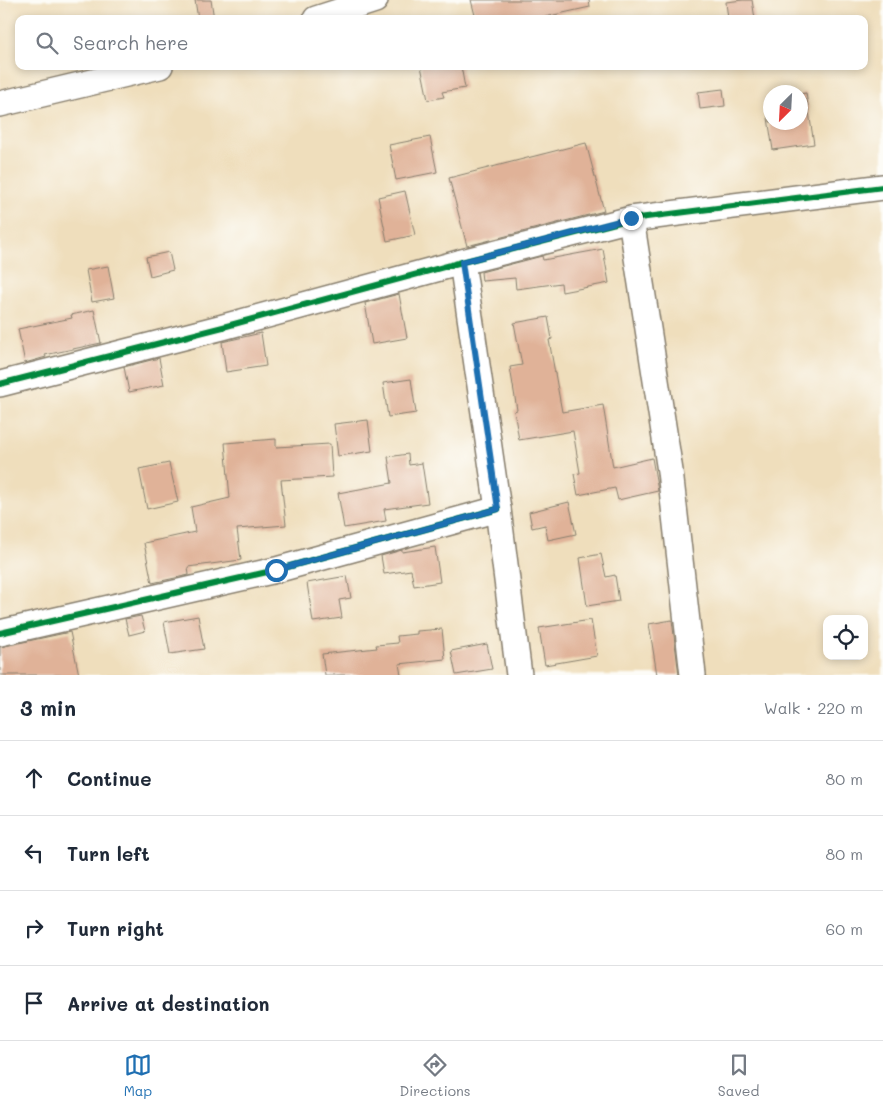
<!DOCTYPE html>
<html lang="en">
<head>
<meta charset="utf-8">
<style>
	:root { --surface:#fff; --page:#f6f6f7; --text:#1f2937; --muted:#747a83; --line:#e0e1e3; --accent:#1f6fb2 }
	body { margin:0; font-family:Mali,sans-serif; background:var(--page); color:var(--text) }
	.controls { position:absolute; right:15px; bottom:15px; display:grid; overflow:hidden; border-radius:10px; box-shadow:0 2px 8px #0003 }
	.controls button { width:45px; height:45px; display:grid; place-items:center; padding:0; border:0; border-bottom:1px solid var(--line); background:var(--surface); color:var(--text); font:25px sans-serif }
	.compass { position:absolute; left:763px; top:85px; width:45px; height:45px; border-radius:50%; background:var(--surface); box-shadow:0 2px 8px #0003; rotate:204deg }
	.stop { position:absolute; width:15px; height:15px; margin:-11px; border:4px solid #1f6fb2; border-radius:50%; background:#fff }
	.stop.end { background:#1f6fb2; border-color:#fff; box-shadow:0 1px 5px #0008 }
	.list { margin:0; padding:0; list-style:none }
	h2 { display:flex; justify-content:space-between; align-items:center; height:65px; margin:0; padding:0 20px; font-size:21px }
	h2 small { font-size:16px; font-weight:400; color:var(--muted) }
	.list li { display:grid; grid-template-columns:32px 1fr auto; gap:15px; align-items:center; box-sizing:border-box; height:75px; padding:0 20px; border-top:1px solid var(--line) }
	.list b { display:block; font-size:19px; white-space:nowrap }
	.list em { font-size:16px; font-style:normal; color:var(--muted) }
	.icon { flex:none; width:28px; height:28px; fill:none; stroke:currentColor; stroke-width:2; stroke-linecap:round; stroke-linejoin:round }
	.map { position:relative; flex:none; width:883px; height:675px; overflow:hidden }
	.search { position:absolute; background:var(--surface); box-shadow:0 2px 8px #0003; left:15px; right:15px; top:15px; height:55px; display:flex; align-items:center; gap:12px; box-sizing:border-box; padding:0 18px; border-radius:10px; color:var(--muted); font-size:19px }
	.sheet { height:365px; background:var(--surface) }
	nav { display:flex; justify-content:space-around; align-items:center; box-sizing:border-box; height:70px; border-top:1px solid var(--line); background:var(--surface); font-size:14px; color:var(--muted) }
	nav a { display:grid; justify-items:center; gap:2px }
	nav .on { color:var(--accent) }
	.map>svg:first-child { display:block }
</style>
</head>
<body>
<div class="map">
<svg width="883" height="675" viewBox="0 0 883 675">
	<rect width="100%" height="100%" fill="#fdfcf7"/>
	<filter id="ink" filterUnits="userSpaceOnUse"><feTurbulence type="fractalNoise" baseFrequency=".02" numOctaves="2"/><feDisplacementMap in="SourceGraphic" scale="10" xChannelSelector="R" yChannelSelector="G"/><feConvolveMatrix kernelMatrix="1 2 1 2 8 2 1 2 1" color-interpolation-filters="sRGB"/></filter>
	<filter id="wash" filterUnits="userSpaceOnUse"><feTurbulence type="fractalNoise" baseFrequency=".0096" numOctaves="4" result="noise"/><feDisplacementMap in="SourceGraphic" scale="20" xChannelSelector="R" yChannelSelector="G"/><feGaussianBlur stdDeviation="1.12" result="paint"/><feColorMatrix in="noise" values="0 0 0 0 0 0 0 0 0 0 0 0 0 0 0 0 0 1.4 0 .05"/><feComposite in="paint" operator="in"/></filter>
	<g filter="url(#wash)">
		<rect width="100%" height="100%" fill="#efdebc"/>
		<g id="blocks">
			<!-- building -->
			<g fill="#e0b298">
				<path d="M195 0H211L214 19H198Z"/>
				<path d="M471 0H589L590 7 536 19H476Z"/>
				<path d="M743 0H752L755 19H728L726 2Z"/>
				<path d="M421 66H461L465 88 442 92 444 97 428 100Z"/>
				<path d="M723 89 725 106 700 109 698 92Z"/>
				<path d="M806 93 814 144 773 150 765 99 770 98V122H800V94Z"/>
				<path d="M430 137 437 172 396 180 389 145Z"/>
				<path d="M586 143 604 211 467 246 449 178Z"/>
				<path d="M405 191 415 235 387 241 378 197Z"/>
				<path d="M603 249 609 283 562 292 561 283 516 289 515 278 482 281 481 272 542 256 543 260Z"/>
				<path d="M169 252 173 270 150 276 146 257Z"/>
				<path d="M108 266 114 298 92 302 86 270Z"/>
				<path d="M399 294 407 338 372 344 365 303Z"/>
				<path d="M94 310 101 343 45 355 46 357 25 363 18 329 72 318 71 315Z"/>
				<path d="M548 317 552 339 549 340 562 412 603 405 613 467 652 458 658 491 618 500 615 488 578 495 574 474 580 473 573 431 519 440 514 411 517 410 510 367 522 365 514 323Z"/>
				<path d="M261 333 266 366 226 372 222 342Z"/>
				<path d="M159 358 164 385 129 392 124 367Z"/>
				<path d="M411 379 416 413 388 417 383 383Z"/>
				<path d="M368 420 372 451 338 456 334 424Z"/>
				<path d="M276 439V447L330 444 332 477 281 480 286 525 237 529 241 560 188 567 189 575 152 583 144 543 195 532 191 507 230 498 225 443Z"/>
				<path d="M408 454 409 465 422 463 428 503 384 509 386 521 344 528 338 493 392 483 388 457Z"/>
				<path d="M169 463 178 502 147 509 139 469Z"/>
				<path d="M569 502 576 534 548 540 545 525 532 528 529 512Z"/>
				<path d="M435 547 440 582 414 586 411 570 384 574 381 556 402 550V552Z"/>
				<path d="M601 554 606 577 615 575 619 601 587 606 580 558Z"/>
				<path d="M347 576 351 598 339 600 342 618 313 622 307 583Z"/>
				<path d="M141 616 145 631 129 635 125 619Z"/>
				<path d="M198 616 204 649 170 654 164 622Z"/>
				<path d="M591 620 597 656 545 665 539 628Z"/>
				<path d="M672 620 679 675H657L649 624Z"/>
				<path d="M442 629 445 659 399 664 401 675H325L322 654 377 648 376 645 398 643 397 636 417 634V631Z"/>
				<path d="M70 632 79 675H0V647Z"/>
				<path d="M487 644 492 669 456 675 451 651Z"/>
			</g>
		</g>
	</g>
	<g filter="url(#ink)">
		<use href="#blocks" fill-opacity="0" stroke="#867d6c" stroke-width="1"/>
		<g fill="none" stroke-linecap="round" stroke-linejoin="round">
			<!-- street casing -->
			<g stroke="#867d6c" stroke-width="28">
				<g id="street">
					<path d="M316 19 375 0"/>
					<path d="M0 104 160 66"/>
					<path d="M631 219 670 471 693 675"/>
					<path d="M462 262 498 509 519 675"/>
					<path d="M0 384 223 327 462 262 631 219 883 187"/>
					<path d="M0 633 276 570 498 509"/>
				</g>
			</g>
			<!-- street -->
			<use href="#street" stroke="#fff" stroke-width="25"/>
			<!-- cycleway casing -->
			<g stroke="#fdfcf7" stroke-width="9">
				<g id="cycleway">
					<path d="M0 384 223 327 462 262 631 219 883 187"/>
					<path d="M0 633 276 570 498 509"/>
				</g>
			</g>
			<!-- cycleway -->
			<use href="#cycleway" stroke="#00873e" stroke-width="6"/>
		</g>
	</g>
	<g fill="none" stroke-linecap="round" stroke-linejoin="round" filter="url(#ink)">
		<!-- route -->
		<path stroke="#1f6fb2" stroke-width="6" d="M276 570 498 509 462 262 631 218"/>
	</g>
</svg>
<div class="controls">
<button><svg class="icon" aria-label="locate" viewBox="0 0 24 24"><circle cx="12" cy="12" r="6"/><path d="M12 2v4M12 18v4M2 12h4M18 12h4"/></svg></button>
</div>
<svg class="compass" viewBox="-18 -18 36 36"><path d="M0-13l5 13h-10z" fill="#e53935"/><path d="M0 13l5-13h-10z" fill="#747a83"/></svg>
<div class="stop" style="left:276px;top:570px"></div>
<div class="stop end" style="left:631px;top:218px"></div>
<div class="search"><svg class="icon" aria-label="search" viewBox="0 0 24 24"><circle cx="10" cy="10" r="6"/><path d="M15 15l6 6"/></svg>Search here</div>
</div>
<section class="sheet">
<h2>3 min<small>Walk · 220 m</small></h2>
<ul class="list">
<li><svg class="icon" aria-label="ahead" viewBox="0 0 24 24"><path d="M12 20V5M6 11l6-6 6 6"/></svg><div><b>Continue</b></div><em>80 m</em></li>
<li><svg class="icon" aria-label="left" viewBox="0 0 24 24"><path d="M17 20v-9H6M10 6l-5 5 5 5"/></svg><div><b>Turn left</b></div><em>80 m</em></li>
<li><svg class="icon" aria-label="right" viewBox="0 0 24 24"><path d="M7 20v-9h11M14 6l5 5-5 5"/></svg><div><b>Turn right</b></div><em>60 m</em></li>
<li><svg class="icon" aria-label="arrive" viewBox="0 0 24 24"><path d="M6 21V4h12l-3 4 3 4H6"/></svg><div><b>Arrive at destination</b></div></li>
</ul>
</section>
<nav>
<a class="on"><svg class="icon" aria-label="map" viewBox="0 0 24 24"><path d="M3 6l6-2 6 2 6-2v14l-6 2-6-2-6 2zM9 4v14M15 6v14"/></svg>Map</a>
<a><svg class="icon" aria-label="directions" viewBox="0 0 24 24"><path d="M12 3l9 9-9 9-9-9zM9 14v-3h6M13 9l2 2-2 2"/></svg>Directions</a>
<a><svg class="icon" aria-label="saved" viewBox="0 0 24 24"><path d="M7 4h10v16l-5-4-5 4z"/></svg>Saved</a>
</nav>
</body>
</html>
